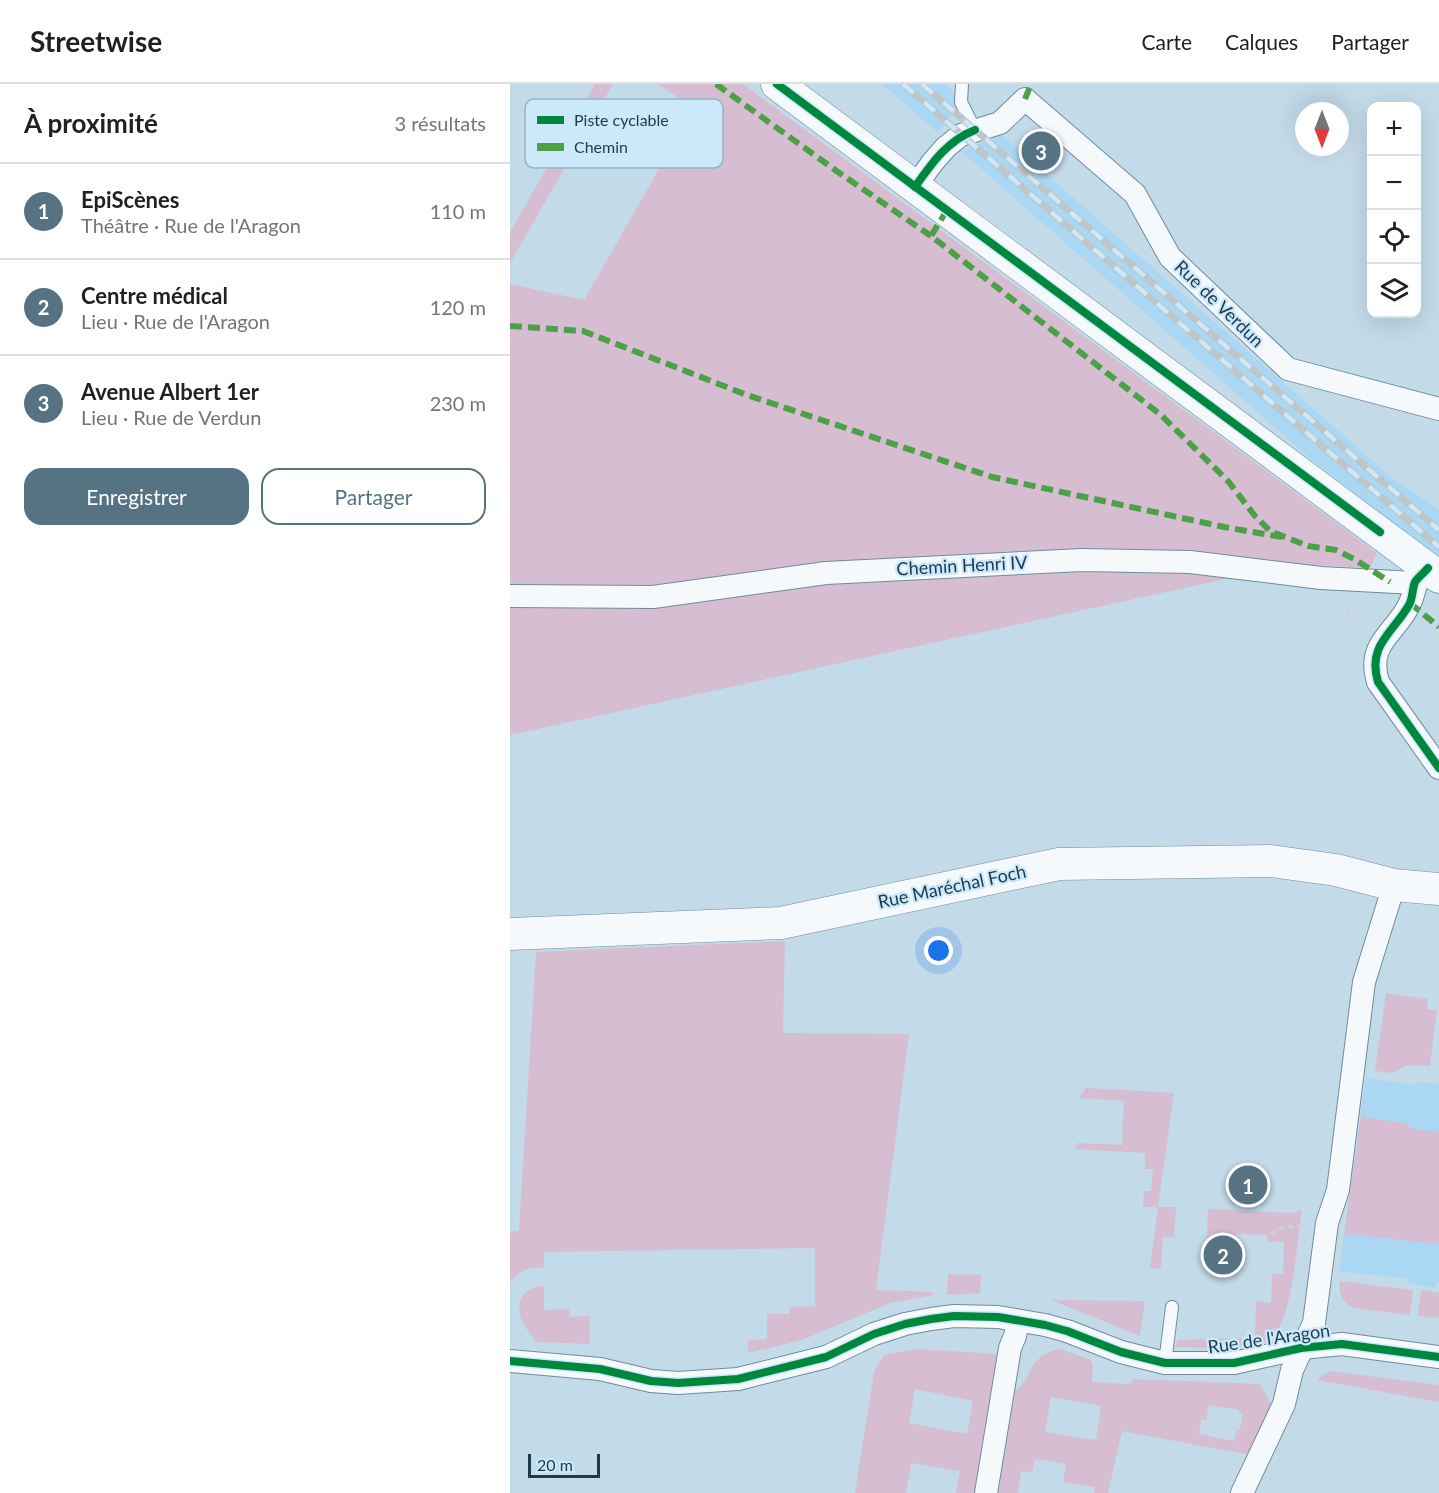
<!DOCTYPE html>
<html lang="fr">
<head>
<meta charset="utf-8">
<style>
	:root { --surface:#fff; --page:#f2f2f2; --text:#202124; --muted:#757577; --line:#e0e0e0; --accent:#567384 }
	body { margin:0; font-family:Lato,sans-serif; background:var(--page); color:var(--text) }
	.controls { position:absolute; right:18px; top:18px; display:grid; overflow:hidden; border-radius:12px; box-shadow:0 6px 24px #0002 }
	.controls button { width:54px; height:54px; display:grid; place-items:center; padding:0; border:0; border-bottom:2px solid var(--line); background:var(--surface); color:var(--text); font:30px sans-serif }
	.compass { position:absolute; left:785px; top:18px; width:54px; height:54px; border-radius:50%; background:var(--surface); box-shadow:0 6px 24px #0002; rotate:180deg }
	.scale { position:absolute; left:18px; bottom:15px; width:72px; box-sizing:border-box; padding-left:6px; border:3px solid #1c3b4d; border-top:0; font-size:16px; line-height:21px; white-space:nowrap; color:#1c3b4d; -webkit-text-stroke:4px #cce8fb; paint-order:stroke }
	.you { position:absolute; left:429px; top:867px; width:21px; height:21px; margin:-15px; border:4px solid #fff; border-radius:50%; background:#1a73e8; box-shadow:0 0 0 9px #1a73e833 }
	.badge { display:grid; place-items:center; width:39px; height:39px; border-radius:50%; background:var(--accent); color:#fff; font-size:20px; font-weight:700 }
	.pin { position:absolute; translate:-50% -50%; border:3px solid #fff; box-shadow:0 2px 6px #0006 }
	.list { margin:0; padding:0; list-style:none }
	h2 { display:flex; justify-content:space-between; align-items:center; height:78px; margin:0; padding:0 24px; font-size:26px }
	h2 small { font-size:20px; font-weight:400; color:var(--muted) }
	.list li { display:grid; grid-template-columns:39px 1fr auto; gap:18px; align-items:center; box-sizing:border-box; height:96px; padding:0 24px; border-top:2px solid var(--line) }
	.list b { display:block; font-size:22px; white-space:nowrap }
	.list p { margin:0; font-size:20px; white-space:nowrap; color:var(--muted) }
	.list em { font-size:20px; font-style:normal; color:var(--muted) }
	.actions { display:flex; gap:12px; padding:18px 24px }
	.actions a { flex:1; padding:14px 0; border:2px solid var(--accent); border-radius:18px; text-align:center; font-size:21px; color:var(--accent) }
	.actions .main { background:var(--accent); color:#fff }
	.icon { flex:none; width:33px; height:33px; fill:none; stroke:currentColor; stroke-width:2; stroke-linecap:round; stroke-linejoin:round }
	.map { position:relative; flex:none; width:929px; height:1409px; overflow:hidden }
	header { display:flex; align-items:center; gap:36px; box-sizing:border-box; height:84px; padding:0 30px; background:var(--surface); border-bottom:2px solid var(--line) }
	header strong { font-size:28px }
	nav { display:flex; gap:33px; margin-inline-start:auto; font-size:21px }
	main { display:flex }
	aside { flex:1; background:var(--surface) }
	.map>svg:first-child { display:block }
</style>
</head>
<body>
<header>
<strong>Streetwise</strong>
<nav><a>Carte</a><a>Calques</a><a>Partager</a></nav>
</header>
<main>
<aside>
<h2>À proximité<small>3 résultats</small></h2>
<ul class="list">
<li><span class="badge">1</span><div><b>EpiScènes</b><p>Théâtre · Rue de l'Aragon</p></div><em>110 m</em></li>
<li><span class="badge">2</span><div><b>Centre médical</b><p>Lieu · Rue de l'Aragon</p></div><em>120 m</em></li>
<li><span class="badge">3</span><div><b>Avenue Albert 1er</b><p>Lieu · Rue de Verdun</p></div><em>230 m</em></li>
</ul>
<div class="actions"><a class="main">Enregistrer</a><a>Partager</a></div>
</aside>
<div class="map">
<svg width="929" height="1409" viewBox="0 0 929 1409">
	<rect width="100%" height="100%" fill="#c3dae9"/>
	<!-- built -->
	<g fill="#aad7f4">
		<path d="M372 0H435L447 12 441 32 427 48Z"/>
		<path d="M492 51 882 394 929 426V476L794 369 451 67Z"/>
		<path d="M856 994 906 1001 908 997 929 1000V1198H926L925 1204 898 1199 899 1195 829 1187Z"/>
	</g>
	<!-- green -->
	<g fill="#d7bdd1" fill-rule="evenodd">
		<path d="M85 0H103L0 179V148Z"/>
		<path d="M148 0H233L867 469 860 484 785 480 0 651V200L74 216 184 24Z"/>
		<path d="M275 857 273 949 399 950 366 1206 423 1208V1211L380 1219 292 1256 238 1269V1256L257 1255V1230H280V1223L305 1222V1164L34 1168V1184C18 1182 11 1187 0 1198V1148L9 1147 26 868Z"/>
		<path d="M876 909 918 915 917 925 927 926 920 982 897 981 882 989 865 987Z"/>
		<path d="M576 1004 664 1009 648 1123H666L664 1153H653L651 1185 640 1184 648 1123H633L634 1107H641L643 1085H635V1069L566 1065 567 1059 612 1061 614 1017 569 1014Z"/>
		<path d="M852 1025H853L852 1033 899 1040V1044L929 1048V1160L836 1150 833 1158Z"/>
		<path d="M698 1125 784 1129 792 1125C788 1151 782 1239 762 1253 745 1266 688 1264 666 1263L667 1256 745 1254 746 1217 761 1219 762 1190H773L774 1158H758L757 1151 726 1150 725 1156 697 1154Z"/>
		<path d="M438 1190 471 1191 470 1209 437 1211Z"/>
		<path d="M830 1197 903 1206 900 1231 843 1224C832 1218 828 1209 830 1197Z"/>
		<path d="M34 1202V1226L59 1225 60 1233 79 1232 80 1260 26 1258C21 1250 12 1240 10 1232 7 1212 16 1203 34 1202Z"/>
		<path d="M911 1206 929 1209V1234L908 1232Z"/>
		<path d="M541 1216 635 1217 630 1252Z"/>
		<path d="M406 1265 490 1270 486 1279 464 1409H446L450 1387 401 1379 396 1409H345L364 1288 374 1271ZM405 1305 463 1317 457 1350 399 1339Z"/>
		<path d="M550 1265 581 1276 583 1282 582 1298 619 1300 624 1295 750 1300 764 1324 740 1371 612 1347 598 1409H584L585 1403 553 1398 556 1380 525 1375 522 1388 511 1387 508 1409H488L505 1306C520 1303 516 1270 550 1265ZM541 1313 591 1322 586 1356 535 1348ZM699 1321 729 1326V1329L733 1330 730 1345H727L724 1357 689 1350 691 1336H696Z"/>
		<path d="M819 1287 929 1301V1318L807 1296Z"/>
	</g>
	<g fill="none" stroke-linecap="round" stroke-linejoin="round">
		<!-- lane casing -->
		<g stroke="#708c9a" stroke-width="14">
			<g id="lane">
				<path d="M452 0 451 18 465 46"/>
				<path d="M655 1279 662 1223"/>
			</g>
		</g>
		<!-- street casing -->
		<g stroke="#708c9a" stroke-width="24">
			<g id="street">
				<path d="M405 103 422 79 436 63 451 51 490 39 515 15 625 110 660 173 778 285 929 325"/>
				<path d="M913 489C903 501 906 506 900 519 886 550 856 558 868 598L929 684"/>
				<path d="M0 512 143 513 316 489 572 476 680 478 811 494 905 499"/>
				<path d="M0 1277 90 1285 141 1297 168 1299 228 1295 316 1273 364 1250 395 1240 421 1235 444 1232 488 1233 535 1241 557 1247 611 1268 655 1279H724L791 1264 832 1260 929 1273"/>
				<path d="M476 1409 500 1264 505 1252 508 1238"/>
				<path d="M732 1409 774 1320 782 1286 804 1239 817 1139 828 1106 854 898 884 801"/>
			</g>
		</g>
		<!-- secondary casing -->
		<g stroke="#708c9a" stroke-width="33">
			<g id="secondary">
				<path d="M267 0 929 493"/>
				<path d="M0 850 271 839 549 780 761 777 826 786 884 801 929 805"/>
			</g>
		</g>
		<!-- path -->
		<g stroke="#ccd3d8" stroke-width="4" stroke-dasharray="4.5 4.5" stroke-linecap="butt">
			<path d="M798 462 803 470"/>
			<path d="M833 519C845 534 843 550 842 569"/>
			<path d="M762 1150 775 1143 793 1142"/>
		</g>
		<!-- lane -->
		<use href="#lane" stroke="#f6f9fc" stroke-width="12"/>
		<!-- street -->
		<use href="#street" stroke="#f6f9fc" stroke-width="22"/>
		<!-- secondary -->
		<use href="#secondary" stroke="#f6f9fc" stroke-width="32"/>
		<!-- rail casing -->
		<g stroke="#bec6ca" stroke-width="7">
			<g id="rail">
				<path d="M393 0 929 463"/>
				<path d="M412 0 929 446"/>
			</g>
		</g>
		<!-- rail -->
		<use href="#rail" stroke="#cce8fb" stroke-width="4.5" stroke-dasharray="14" stroke-linecap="butt"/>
		<!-- quiet -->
		<g stroke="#4ca048" stroke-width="6" stroke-dasharray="12 6" stroke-linecap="butt">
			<path d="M206 0 328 88 421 152"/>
			<path d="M515 15 521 0"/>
			<path d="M437 126 421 152 651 331 718 397 745 432 760 447 798 462 826 466 844 475 880 498"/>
			<path d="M0 242 73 247 237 311 482 393 714 443 772 453"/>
			<path d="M900 519 929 543"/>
		</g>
		<!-- cycleway casing -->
		<g stroke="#cce8fb" stroke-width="11">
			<g id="cycleway">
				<path d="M267 0 870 448"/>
				<path d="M405 103C422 79 437 57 465 46"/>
				<path d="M918 484C914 489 908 493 905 498 902 505 903 514 899 521 883 549 857 561 868 598L929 684"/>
				<path d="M0 1277 90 1285 141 1297 168 1299 228 1295 316 1273 364 1250 395 1240 421 1235 444 1232 488 1233 535 1241 557 1247 611 1268 655 1279H724L791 1264 832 1260 929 1273"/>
			</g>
		</g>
		<!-- cycleway -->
		<use href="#cycleway" stroke="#00873e" stroke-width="8"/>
	</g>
	<g text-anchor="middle" stroke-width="4.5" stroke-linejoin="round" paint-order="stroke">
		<!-- street labels -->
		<g font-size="18" fill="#1c3b4d" stroke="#cce8fb">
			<text transform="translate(709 220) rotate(44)" y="6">Rue de Verdun</text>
			<text transform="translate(452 482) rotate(-3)" y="6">Chemin Henri IV</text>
			<text transform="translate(442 803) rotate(-12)" y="6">Rue Maréchal Foch</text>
			<text transform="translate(759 1255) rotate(-8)" y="6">Rue de l'Aragon</text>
		</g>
	</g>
	<!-- legend -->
	<rect x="15" y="15" width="198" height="69" rx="9" fill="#cce8fb" stroke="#97b4c7" stroke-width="1.5"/>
	<rect x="27" y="32" width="27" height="8" fill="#00873e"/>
	<rect x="27" y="59" width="27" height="8" fill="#4ca048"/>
	<g font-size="16" fill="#1c3b4d">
		<text x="64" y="42">Piste cyclable</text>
		<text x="64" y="69">Chemin</text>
	</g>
</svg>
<div class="controls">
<button>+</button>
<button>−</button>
<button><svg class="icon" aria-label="locate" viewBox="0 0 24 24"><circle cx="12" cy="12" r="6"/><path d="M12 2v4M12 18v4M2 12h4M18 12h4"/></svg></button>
<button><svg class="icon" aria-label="layers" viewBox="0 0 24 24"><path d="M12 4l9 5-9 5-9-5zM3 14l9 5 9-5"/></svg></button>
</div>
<svg class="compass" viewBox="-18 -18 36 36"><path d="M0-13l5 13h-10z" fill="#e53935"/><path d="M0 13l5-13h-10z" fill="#757577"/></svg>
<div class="scale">20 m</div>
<div class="you"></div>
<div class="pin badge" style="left:738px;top:1101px">1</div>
<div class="pin badge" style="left:713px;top:1171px">2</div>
<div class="pin badge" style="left:531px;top:67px">3</div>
</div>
</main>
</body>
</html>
